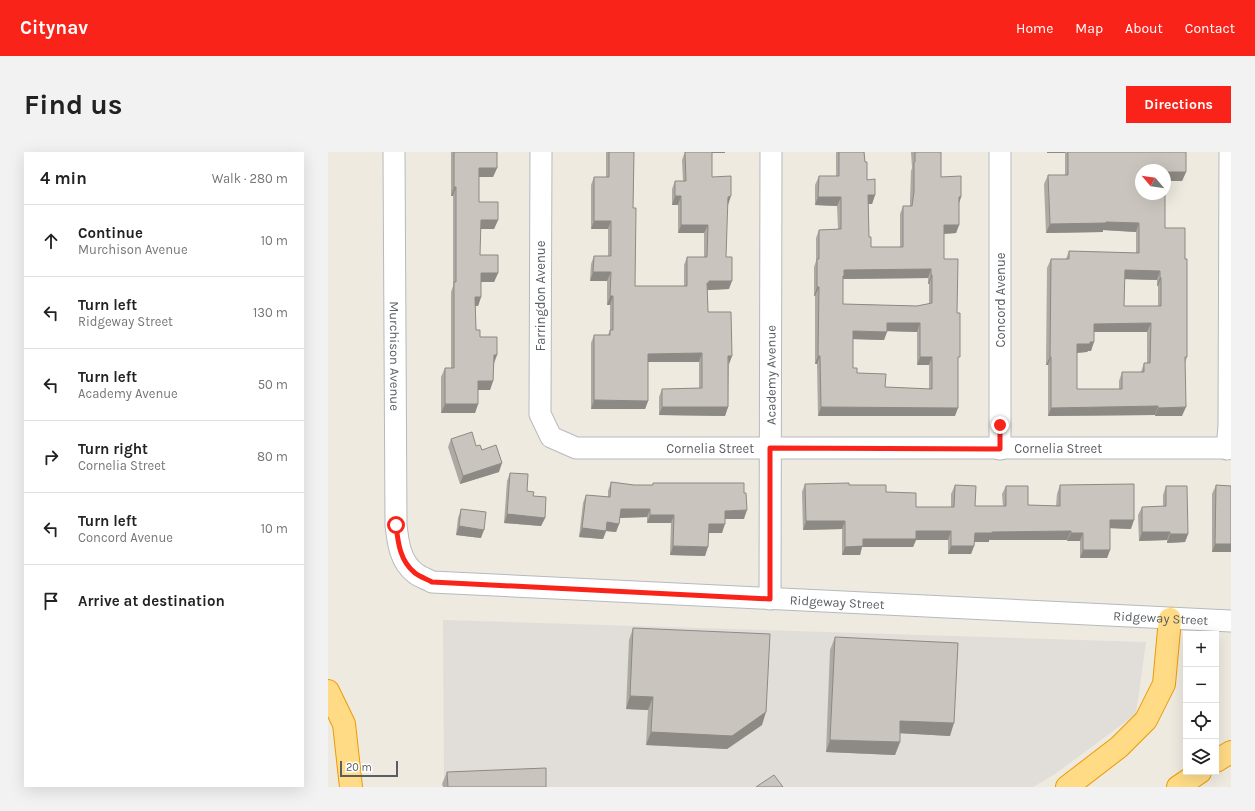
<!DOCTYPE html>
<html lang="en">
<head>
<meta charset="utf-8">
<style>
	:root { --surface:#fff; --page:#f2f2f2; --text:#222; --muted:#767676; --line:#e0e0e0; --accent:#f9231a }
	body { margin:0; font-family:Karla,sans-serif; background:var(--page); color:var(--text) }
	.controls { position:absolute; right:12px; bottom:12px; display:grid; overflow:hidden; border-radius:0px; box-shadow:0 4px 16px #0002 }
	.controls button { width:36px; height:36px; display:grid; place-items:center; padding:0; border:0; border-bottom:1px solid var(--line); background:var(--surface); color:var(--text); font:20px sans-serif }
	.compass { position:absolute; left:807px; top:12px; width:36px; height:36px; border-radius:50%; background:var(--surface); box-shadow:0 4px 16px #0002; rotate:299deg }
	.scale { position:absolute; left:12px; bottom:10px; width:58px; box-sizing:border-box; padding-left:4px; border:2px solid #595e63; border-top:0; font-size:11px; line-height:14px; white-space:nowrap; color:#595e63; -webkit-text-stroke:3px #fff; paint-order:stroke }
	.stop { position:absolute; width:12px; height:12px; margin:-9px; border:3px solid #f9231a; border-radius:50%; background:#fff }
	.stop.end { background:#f9231a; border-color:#fff; box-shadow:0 1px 4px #0008 }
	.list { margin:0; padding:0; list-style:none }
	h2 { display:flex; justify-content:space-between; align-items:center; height:52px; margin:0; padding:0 16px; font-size:17px }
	h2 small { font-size:13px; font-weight:400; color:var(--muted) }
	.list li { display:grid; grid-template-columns:26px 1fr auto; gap:12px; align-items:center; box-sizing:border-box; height:72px; padding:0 16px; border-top:1px solid var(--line) }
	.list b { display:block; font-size:15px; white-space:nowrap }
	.list p { margin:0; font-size:13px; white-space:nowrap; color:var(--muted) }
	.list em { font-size:13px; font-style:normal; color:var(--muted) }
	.icon { flex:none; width:22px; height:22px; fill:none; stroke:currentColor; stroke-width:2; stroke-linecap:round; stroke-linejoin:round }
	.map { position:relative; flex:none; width:903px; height:635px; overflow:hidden; border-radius:0px }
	header { display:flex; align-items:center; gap:24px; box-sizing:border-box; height:56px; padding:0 20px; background:var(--accent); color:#fff }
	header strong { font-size:19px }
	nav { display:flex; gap:22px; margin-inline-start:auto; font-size:14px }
	.intro { display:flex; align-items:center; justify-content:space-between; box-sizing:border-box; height:96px; padding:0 24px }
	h1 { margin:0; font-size:28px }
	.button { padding:10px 18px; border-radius:0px; background:var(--accent); color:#fff; font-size:14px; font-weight:700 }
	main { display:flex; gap:24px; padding:0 24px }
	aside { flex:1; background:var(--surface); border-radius:0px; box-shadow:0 4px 16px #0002 }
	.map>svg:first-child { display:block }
</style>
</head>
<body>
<header>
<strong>Citynav</strong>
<nav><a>Home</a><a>Map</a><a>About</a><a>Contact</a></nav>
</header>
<div class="intro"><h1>Find us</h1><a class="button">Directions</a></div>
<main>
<aside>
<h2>4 min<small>Walk · 280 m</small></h2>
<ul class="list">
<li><svg class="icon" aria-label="ahead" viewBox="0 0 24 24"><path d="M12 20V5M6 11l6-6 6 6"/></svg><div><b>Continue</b><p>Murchison Avenue</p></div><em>10 m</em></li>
<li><svg class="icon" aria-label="left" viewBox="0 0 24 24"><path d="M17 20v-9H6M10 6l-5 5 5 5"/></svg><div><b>Turn left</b><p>Ridgeway Street</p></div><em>130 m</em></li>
<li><svg class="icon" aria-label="left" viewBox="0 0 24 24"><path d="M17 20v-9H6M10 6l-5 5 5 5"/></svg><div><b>Turn left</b><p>Academy Avenue</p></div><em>50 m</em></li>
<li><svg class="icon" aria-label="right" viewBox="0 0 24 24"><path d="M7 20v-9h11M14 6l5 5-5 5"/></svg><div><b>Turn right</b><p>Cornelia Street</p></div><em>80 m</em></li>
<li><svg class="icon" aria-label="left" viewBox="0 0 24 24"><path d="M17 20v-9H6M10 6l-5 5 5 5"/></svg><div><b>Turn left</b><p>Concord Avenue</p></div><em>10 m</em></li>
<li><svg class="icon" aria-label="arrive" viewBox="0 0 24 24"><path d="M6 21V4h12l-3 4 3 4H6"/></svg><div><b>Arrive at destination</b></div></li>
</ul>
</aside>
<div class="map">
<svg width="903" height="635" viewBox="0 0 903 635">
	<rect width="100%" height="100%" fill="#eeeae0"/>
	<!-- industrial -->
	<path fill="#e1ddd8" d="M115 468 818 490 808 562 727 622 705 635H116Z"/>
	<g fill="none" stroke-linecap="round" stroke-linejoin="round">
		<!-- minor casing -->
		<g stroke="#b6b9be" stroke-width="23">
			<g id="minor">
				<path id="s1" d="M66 0 68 373C70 391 72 409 87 421 92 425 99 427 104 430L903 469"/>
				<path id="s2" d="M213 0 212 262 223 285 248 296H903"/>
				<path d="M672 297V0"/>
				<path d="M899 297 901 274 902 0"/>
				<path id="s3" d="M442 447 443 0"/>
			</g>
		</g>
		<!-- highway casing -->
		<g stroke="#ed9a00" stroke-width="24">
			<g id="highway">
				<path d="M0 539 16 572 23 635"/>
				<path d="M888 609 903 600"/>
				<path d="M739 635 791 595 818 568 836 532 842 467"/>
				<path d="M850 635 872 620"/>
			</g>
		</g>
		<!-- minor -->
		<use href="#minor" stroke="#fff" stroke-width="21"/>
		<!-- highway -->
		<use href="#highway" stroke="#ffdb85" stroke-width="22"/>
	</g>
	<!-- wall -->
	<g fill="#ada9a3" fill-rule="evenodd">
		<path d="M123 0H169V16L165 25H151V50L170 68 166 77H152V103L170 121 166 130H153V145L150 154H147L148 178 152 185 169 203 166 212 165 229 162 238H150V252L147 261H113V225L117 216H123V140L125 134V44H123Z"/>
		<path d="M278 0H306L305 56 307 134H356V113L359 105H376V81H350V53H344V37L347 29H355L354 8 357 0 397 1H384V25L400 53H399L398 105 401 137 379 138 380 160 404 204 401 212 400 255 397 264 331 263V245L334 237 371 236V210H320V249L317 257H263V191L266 183H280L282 178V153H279V129H262L263 112 266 104H280V77H263V33L266 25H278Z"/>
		<path d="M489 0H536L539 28 547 43 544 52H540L541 85 543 95H572V62L575 54H582V49L583 19 584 16 583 0H613V25L633 45 631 51V73L628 81 616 82V107L629 161 630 210 627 264H490L489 212H487V144H486V115L488 109V86L491 78 510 77 509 54 487 53V33L491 24H508V0ZM600 126V132H601V152L589 154 515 152V127ZM559 179 589 180V213H601V237L557 235 529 221 525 216V187L556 188Z"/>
		<path d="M719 0H858V20L854 29H837V76L857 107 859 205 857 211 854 264H827V263L720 264V213H718L719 116 723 107H738L741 99 808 101V80L775 78V80L718 81 716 32 720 23H737V1H719ZM796 127 829 128V134H830V154H796ZM766 180H819V211H816L813 220H794L791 229V237H749V201L759 200 760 199H763Z"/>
		<path d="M123 287 148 294 154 298 171 320 132 332 120 295Z"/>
		<path d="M182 321 199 339 205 344 217 366 213 374 176 371 179 329Z"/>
		<path d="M283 330 306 333H325V331L416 367H397L394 381H381L377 404 342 403 343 371H319V365L292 366 291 372 288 380 278 379 275 387 251 385 255 351 258 343 280 345V339Z"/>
		<path d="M477 332 521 333 558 340 588 355H623V342L627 333 647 354H675L674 342 678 334 700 353 728 354 729 342 732 333 803 377 782 376V398L779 406H752V389H739V388H661V390H646V394L643 402H620V388H588L585 395H534L532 403H514V377L475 378 474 340Z"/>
		<path d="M888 333 903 334V400H884V342Z"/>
		<path d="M838 334 860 382 857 390 839 391V388L811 389 810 363 814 355H835V343Z"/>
		<path d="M133 357 153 386 128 383 130 366Z"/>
		<path d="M305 476 434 573 399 597 318 593 320 558 298 557 301 488Z"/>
		<path d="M507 485 622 584 572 581V590L567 603 498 600 502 498Z"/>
		<path d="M119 620 218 635H115L114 632Z"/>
	</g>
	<!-- shaded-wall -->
	<g fill="#8d8984">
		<rect x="370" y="0" width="27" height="1"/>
		<rect x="719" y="0" width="18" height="1"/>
		<path d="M151 16H169L165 25H148Z"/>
		<path d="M837 20H858L854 29H837Z"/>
		<path d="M126 35H128L125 44H123Z"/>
		<path d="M540 43H547L544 52H537Z"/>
		<path d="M347 44H353L350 53H344Z"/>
		<path d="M403 44 400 53H397L400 45Z"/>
		<path d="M490 45H513L509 54 487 53Z"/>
		<path d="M631 45H633L630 54Z"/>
		<path d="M153 68H170L166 77H149Z"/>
		<path d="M266 69H283L280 77H263Z"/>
		<path d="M778 70 811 71 808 80 775 78V80L718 81 722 72Z"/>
		<path d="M353 73H380L376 81H350Z"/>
		<path d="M616 73H631L628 81 613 82Z"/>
		<path d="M603 117 600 126 515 127 513 132 516 118Z"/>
		<path d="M797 118 832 119 829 128 793 127Z"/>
		<path d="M265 120H283L279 129H262Z"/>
		<path d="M153 121H170L166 130H150Z"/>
		<path d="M603 123H604L601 132H600Z"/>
		<path d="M832 125 833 126 830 134H829Z"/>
		<path d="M381 129H404L401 137 379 138V131Z"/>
		<path d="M489 135H491L487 144H486Z"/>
		<path d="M282 144H285L282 153H279Z"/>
		<path d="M147 145H153L150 154H144Z"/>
		<path d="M559 171H592L589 180 556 179Z"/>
		<path d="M823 171 819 180H763L766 172Z"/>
		<path d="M525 179 559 180 556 188 522 187Z"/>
		<path d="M762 190H766L763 199H760L759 200 746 201 749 192Z"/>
		<path d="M374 201 371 210H317L320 202Z"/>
		<path d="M166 203H169L165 212Z"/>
		<path d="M400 204H404L401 212Z"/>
		<path d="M490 204H492L489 212H487Z"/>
		<path d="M592 205H604L601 213H589Z"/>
		<path d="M722 205H723L720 213H718Z"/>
		<path d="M150 229H165L162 238H147Z"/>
		<path d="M266 248 320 249 317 257H263Z"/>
		<path d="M117 252H150L147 261H113Z"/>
		<path d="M830 254 827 263 720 264 723 256Z"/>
		<path d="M334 255H400L397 264 331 263Z"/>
		<path d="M493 255 630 256 627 264H490Z"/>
		<path d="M858 255 854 264H827L830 256Z"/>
		<path d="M174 311 171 320 132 332 135 324Z"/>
		<path d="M293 357H322L319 365 290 366Z"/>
		<path d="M419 358 416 367H394L397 359Z"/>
		<path d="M179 362 217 366 213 374 176 371Z"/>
		<path d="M322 363H346L343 371H319Z"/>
		<path d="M782 368H806L803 377 779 376Z"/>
		<path d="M478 369H517L514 377 475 378Z"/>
		<path d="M279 370 291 372 288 380 278 379 275 387 251 385 254 376Z"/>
		<path d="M381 372H397L394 381H378Z"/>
		<path d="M131 374 156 378 153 386 128 383Z"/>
		<path d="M588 379H623L620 388H588L585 395H534L532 403H514L517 395 535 387Z"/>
		<path d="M743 379 739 388H661V390H643L647 381 664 380Z"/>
		<path d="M814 380H842L839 388 811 389Z"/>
		<path d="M743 381H755L752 389H739Z"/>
		<path d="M842 382H860L857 390 839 391Z"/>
		<path d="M887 392H903V400H884Z"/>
		<path d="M345 394 380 395 377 404 342 403Z"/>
		<path d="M623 394H646L643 402H620Z"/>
		<path d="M755 398H782L779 406H752Z"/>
		<path d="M302 544 325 545 320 558 298 557Z"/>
		<path d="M438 560 434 573 399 597 318 593 323 580Z"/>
		<path d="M572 569 626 571 622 584 568 581Z"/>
		<path d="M502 588 572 590 567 603 498 600Z"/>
	</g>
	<!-- building -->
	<g fill="#c9c4bd" stroke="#8d8984" fill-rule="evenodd">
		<path d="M126 0H169V16H151V50H170V68H153L152 103H170V121H153V145H147L148 178H152V185H169V203H166L165 229H150V252H117V216H126V130H128V35H126Z"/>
		<path d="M281 0H306L305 56H308L307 134H359V105H379L380 73H353V44H347V29H358L357 0H384V25L403 24V44L400 45 398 105H404V129H381V131H379L380 160H403L404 204H400V255H334V237L374 236V201L320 202V249L266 248V183H282V178H285V144H282L283 120H265L266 104H283V69H266V25H281Z"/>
		<path d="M511 0H536L537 10H539V28L547 27V43H540L541 85H543V95H575V54H584L586 40V10H587V0H613V25L633 24V45H631V73H616V107H630L629 161H632V205H630V256L493 255 492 204H490L491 135H489V107H491V78L513 77V45H490L491 24H511ZM603 117V123H604V151L589 154 515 152V124H516V118ZM559 171H592V205H604V237L557 235 558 222 529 221V216H525V179L559 180Z"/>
		<path d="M740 0H858V20H837V76H857V107H859V205H857L858 255 830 256V254L723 256V205H722L723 107H741V99L811 101V71L778 70V71L722 72 720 23H740ZM813 18H837V42H813ZM797 118 832 119V125L833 126V154H796ZM823 171 822 211H816V220H794V237H749V192H762V190H766V172Z"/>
		<path d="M144 280 148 294 152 293 154 298 168 293 174 311 135 324 123 287Z"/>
		<path d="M182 321 200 322 199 339 206 340 205 344 218 345 217 366 179 362Z"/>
		<path d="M283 330 306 333H325V331H416V341H418L419 358 397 359V372H381L380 395 345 394 346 363H322V357H293L291 372 279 370 278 379 254 376 258 343 282 345Z"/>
		<path d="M521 331V333H558V340L588 341V355H626L627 333 648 334 647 354H678V334H700V353L732 354V333L806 332V368H782V398H755V381H743V379L664 380V381H647L646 394H623V379H588V387H535V394L517 395V369H478L477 332Z"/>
		<path d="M888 333 903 334V392H887Z"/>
		<path d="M838 334H859L860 382H842V380H814V355L838 354Z"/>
		<path d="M133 357 158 360 156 378 131 374Z"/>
		<path d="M305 476 442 482 438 560 404 584 323 580 325 545 302 544Z"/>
		<path d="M507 485 630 491 626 571 572 569V590L502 588Z"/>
		<path d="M218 616V635H120L119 620Z"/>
		<path d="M446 623 455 635H428Z"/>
	</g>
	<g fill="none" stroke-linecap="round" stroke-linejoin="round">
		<!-- route -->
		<path stroke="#f9231a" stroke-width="5" d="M68 373C70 391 72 409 87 421 92 425 99 427 104 430L442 447V296L672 297V273"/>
	</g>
	<g text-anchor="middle" stroke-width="3" stroke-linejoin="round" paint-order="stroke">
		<!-- street labels -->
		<g font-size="13" fill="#595e63" stroke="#fff">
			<text transform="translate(212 144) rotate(-90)" y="5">Farringdon Avenue</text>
			<text transform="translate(672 148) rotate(-90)" y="5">Concord Avenue</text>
			<text dy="5" stroke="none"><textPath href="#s1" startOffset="204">Murchison Avenue</textPath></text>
			<text dy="5" stroke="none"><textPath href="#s3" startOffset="224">Academy Avenue</textPath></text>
			<text dy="5" stroke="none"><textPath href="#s2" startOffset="449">Cornelia Street</textPath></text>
			<text dy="5" stroke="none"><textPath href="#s2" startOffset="797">Cornelia Street</textPath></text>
			<text dy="5" stroke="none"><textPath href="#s1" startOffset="851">Ridgeway Street</textPath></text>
			<text dy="5" stroke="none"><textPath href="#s1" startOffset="1175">Ridgeway Street</textPath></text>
		</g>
	</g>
</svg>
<div class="controls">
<button>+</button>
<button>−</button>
<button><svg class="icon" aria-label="locate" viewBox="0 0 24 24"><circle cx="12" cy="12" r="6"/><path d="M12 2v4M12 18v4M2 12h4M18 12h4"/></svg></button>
<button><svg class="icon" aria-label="layers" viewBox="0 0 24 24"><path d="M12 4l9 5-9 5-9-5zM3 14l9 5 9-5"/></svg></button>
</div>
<svg class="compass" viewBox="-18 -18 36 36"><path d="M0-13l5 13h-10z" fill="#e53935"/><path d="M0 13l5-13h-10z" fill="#767676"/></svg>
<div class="scale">20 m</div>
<div class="stop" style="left:68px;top:373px"></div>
<div class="stop end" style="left:672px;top:273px"></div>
</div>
</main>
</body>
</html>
